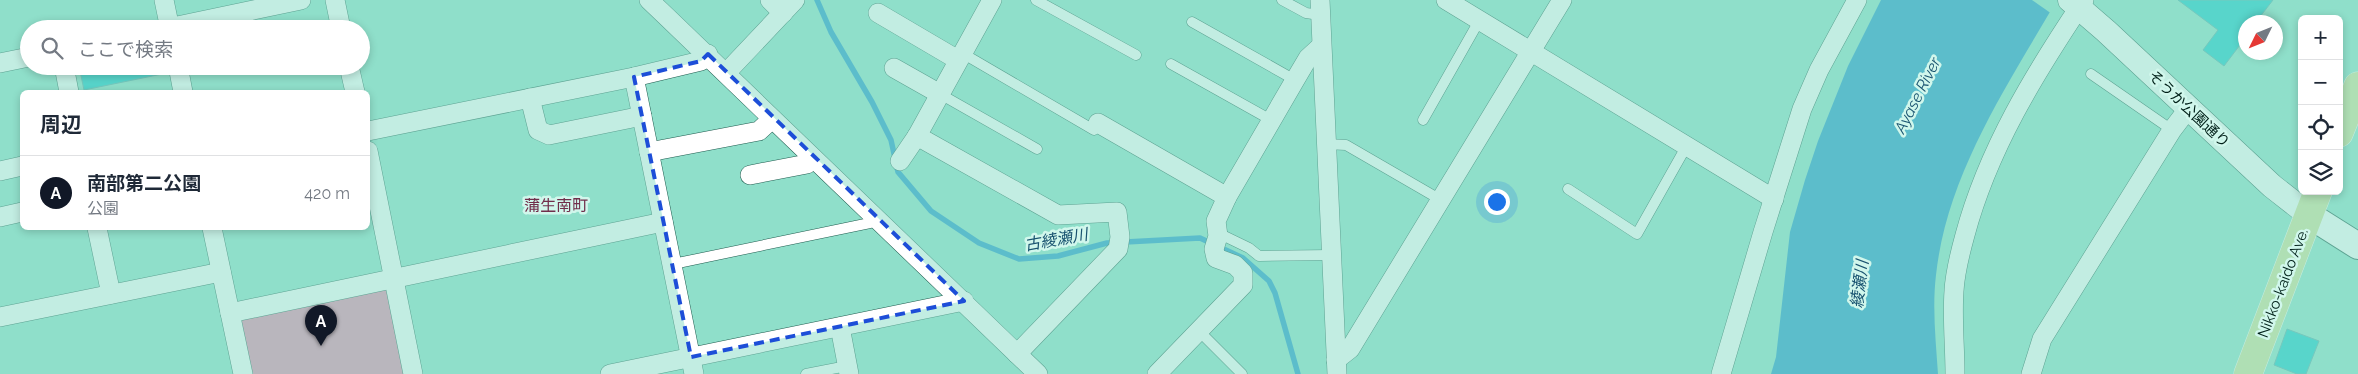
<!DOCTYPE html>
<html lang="ja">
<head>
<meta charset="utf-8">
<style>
	:root { --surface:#fff; --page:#f2f2f3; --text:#1f2937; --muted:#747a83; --line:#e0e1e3; --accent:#111827 }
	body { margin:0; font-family:Raleway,"Noto Sans JP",sans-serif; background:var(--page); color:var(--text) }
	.controls { position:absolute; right:15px; top:15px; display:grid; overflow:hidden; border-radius:8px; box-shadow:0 2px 8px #0003 }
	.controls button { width:45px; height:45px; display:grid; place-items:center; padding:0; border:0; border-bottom:1px solid var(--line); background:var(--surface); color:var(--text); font:25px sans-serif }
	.compass { position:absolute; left:2238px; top:15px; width:45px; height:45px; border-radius:50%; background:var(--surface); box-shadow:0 2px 8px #0003; rotate:227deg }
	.you { position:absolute; left:1496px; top:201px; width:18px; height:18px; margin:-12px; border:4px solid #fff; border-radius:50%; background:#1a73e8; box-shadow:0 0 0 8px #1a73e833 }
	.badge { display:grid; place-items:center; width:32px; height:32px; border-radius:50%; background:var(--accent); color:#fff; font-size:16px; font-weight:700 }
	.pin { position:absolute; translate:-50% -41px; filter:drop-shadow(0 1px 2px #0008) }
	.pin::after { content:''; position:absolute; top:26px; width:18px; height:15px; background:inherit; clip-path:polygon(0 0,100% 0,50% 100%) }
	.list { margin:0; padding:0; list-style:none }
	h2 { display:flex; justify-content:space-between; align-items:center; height:65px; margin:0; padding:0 20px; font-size:21px }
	h2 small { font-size:16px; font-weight:400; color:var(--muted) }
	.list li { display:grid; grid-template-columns:32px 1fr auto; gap:15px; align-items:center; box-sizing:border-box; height:75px; padding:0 20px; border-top:1px solid var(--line) }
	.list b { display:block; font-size:19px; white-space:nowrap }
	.list p { margin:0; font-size:16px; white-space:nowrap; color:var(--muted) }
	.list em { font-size:16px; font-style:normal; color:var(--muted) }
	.icon { flex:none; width:28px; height:28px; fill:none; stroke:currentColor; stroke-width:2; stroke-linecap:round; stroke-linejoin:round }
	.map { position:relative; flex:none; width:2358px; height:374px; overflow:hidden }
	.search { position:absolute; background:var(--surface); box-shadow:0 2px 8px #0003; left:20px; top:20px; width:350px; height:55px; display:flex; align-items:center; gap:12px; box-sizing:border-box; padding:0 18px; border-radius:28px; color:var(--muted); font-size:19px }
	.panel { position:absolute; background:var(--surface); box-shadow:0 2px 8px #0003; left:20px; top:90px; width:350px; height:140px; border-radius:8px }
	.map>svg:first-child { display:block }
</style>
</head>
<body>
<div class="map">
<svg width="2358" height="374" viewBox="0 0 2358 374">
	<rect width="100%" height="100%" fill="#8fdfca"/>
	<!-- green -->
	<path fill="#ea85ad" d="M387 285 404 374H249L238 318Z"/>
	<!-- water -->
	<path fill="#1e95cd" d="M1881 0H2057C2007 86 1947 174 1936 275 1932 308 1936 342 1938 374H1771L1776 357 1790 232 1805 180 1818 141 1848 66Z"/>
	<!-- pier -->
	<path fill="#8fdfca" d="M2032 0H2060L2052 14Z"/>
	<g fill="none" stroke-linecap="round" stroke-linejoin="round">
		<!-- stream -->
		<path stroke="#1e95cd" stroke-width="5.5" d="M817 0 831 32 872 102 891 140 898 172 931 211 979 243 1019 259 1058 256 1107 243 1200 238 1243 258 1269 281 1275 293 1298 374"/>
	</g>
	<!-- building -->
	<g fill="#16cbcd" stroke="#56adad">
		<path d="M2178 0H2273L2256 22H2246V37L2224 66 2203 50 2218 30Z"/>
		<path d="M79 66H166L167 73 84 90Z"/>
		<path d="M2287 329 2319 341 2306 374H2297L2274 365Z"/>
	</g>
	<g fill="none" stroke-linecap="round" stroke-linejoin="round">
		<!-- service casing -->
		<g stroke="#1f5c4f" stroke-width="11">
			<g id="service">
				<path d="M1036 0 1136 55"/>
				<path d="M1282 0 1306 13 1320 15"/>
				<path d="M1192 22 1295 80"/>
				<path d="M962 53 1094 130"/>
				<path d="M1171 64 1271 120"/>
				<path d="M2091 74 2172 130"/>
				<path d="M940 94 1037 149"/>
				<path d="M1423 120 1479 21"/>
				<path d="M1326 144 1346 145 1441 200"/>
				<path d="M1568 189 1637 234 1686 147"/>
				<path d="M1218 233 1249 248 1259 256 1331 255"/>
				<path d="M673 264 870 223 876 218"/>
				<path d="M1199 331 1242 374"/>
				<path d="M806 374 847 366"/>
			</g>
		</g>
		<!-- minor casing -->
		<g stroke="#1f5c4f" stroke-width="20">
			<g id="minor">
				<path d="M164 0 170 29"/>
				<path d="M335 0 341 29"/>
				<path d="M649 0C779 124 908 249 1038 374"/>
				<path d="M770 0 783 13"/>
				<path d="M1320 0 1337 374"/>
				<path d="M1446 0 1774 199"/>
				<path d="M878 13 958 60"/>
				<path d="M163 29 301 0"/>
				<path d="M0 63 29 57"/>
				<path d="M64 66 69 92"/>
				<path d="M178 66 183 92"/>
				<path d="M349 66 355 92"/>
				<path d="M894 68 940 94"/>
				<path d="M726 73 795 0"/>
				<path d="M634 77 694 374"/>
				<path d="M530 98 538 130 549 135 642 116"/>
				<path d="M1098 123 1227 197"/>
				<path d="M368 131 634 77 701 61 708 54"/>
				<path d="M917 136 1058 215 1117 212 1120 237 1118 249 1017 354"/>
				<path d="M368 151 413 374"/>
				<path d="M649 152 759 131 772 119"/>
				<path d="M900 161 917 136 992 0"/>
				<path d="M0 171 22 166"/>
				<path d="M750 175 807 164 813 158"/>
				<path d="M0 217 22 212"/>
				<path d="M97 228 111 294"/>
				<path d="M212 228 243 374"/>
				<path d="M230 313 663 222"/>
				<path d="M0 317 221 272"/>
				<path d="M840 327 849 374"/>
				<path d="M1336 360 1350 349 1562 0"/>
				<path d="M610 374 964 301"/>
				<path d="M1157 374 1243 285V273L1235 265 1216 258 1214 249 1218 236 1216 221 1227 197 1295 80 1308 58 1320 47"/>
				<path d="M1721 374 1763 232 1802 109 1819 70 1857 0"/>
				<path d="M1955 374C1955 347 1952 318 1954 291 1955 272 1960 253 1965 235 1988 149 2035 73 2084 0"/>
				<path d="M2031 374 2042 339 2172 130 2188 109"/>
			</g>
		</g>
		<!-- tertiary casing -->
		<g stroke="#1f5c4f" stroke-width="25">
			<path id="tertiary" d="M2070 0 2106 31 2272 186 2309 215"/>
		</g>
		<!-- secondary casing -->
		<g stroke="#1f5c4f" stroke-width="28">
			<path id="secondary" d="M2309 215 2358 246"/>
		</g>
		<!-- primary casing -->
		<g stroke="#fff" stroke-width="29">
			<g id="primary">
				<path d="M2339 133 2358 86"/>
				<path d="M2248 374 2318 191"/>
			</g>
		</g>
		<!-- service -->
		<use href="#service" stroke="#fff" stroke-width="10"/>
		<!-- minor -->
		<use href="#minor" stroke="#fff" stroke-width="19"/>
		<!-- tertiary -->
		<use href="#tertiary" stroke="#fff" stroke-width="24"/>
		<!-- secondary -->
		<use href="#secondary" stroke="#fff" stroke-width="26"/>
		<!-- primary -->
		<use href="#primary" stroke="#d6df99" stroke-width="28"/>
	</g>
	<!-- marked area -->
	<path d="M0 0H2358V374H0ZM708 54 964 301 691 357 634 77 701 61Z" fill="#8fdfca" fill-opacity=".55" fill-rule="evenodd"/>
	<path fill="none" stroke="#1d4ed8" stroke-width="4" stroke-dasharray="10 6" stroke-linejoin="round" d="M708 54 964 301 691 357 634 77 701 61Z"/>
	<g text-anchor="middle" stroke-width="5" stroke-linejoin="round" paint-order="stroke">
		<!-- street labels -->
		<g font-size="15" fill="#002019" stroke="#d1f7ec">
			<text transform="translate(2189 109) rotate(43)" y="5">そうか公園通り</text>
			<text transform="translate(2283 283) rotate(-69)" y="5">Nikko-kaido Ave.</text>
		</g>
		<!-- water labels -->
		<g font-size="16" font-style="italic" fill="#195370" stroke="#d1f7ec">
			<text transform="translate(1917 95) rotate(-63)" y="6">Ayase River</text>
			<text transform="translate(1056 239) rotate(-10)" y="6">古綾瀬川</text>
			<text transform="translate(1859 284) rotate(-83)" y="6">綾瀬川</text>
		</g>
		<!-- neighbourhood labels -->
		<g font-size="16" fill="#712e4b" stroke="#d1f7ec">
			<text x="556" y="211">蒲生南町</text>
		</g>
	</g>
</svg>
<div class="controls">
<button>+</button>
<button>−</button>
<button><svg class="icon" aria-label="locate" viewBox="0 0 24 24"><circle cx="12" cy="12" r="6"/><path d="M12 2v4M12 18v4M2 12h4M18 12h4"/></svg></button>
<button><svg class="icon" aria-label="layers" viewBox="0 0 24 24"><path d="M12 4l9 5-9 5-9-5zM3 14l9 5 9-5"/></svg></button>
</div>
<svg class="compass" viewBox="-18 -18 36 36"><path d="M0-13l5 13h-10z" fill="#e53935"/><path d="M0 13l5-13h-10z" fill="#747a83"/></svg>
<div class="you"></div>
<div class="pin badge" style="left:321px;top:346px">A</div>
<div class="search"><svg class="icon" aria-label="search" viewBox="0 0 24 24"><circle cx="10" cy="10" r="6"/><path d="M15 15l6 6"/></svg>ここで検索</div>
<section class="panel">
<h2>周辺<small></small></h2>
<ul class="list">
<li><span class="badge">A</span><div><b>南部第二公園</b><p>公園</p></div><em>420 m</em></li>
</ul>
</section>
</div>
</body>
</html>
